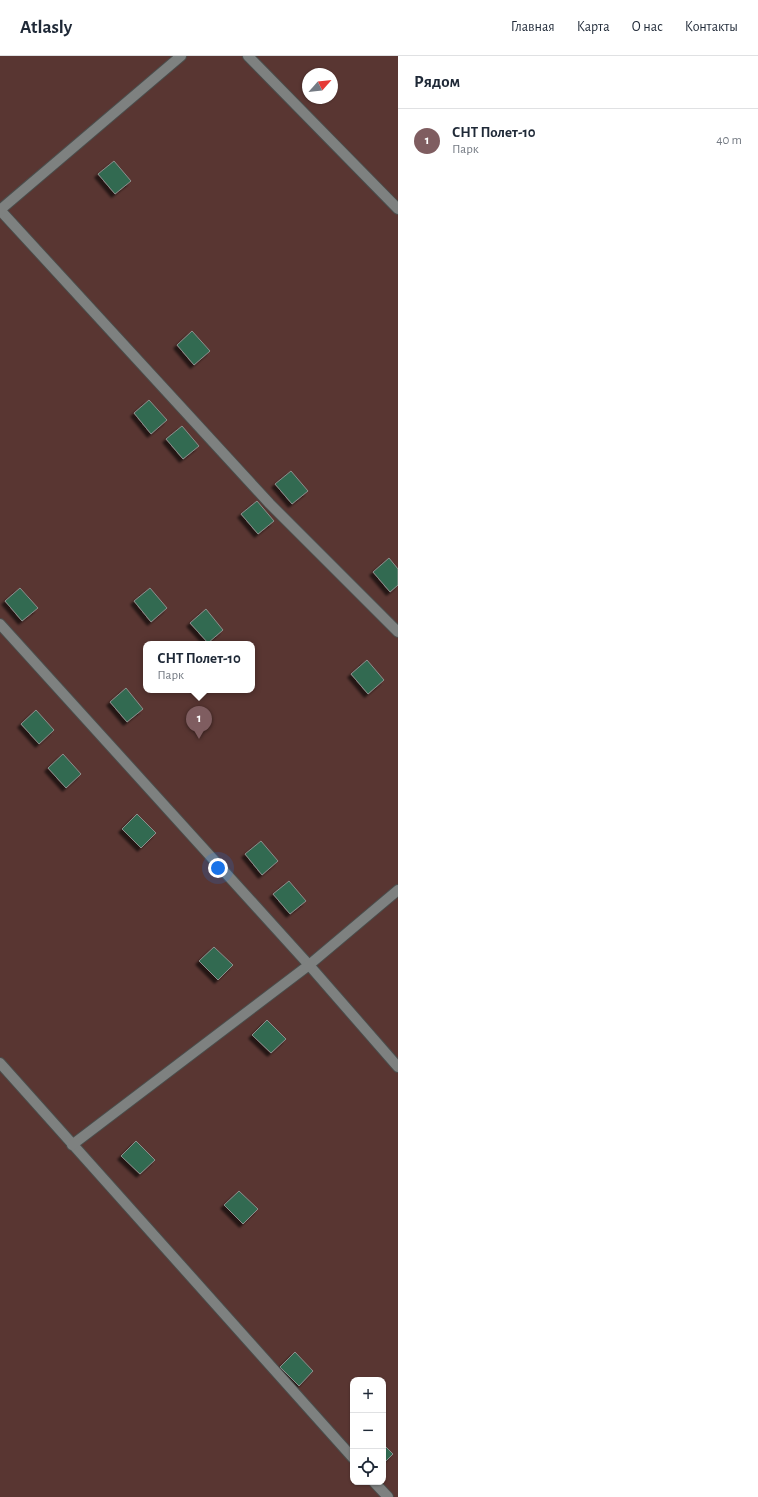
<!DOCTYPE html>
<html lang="ru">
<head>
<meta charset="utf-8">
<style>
	:root { --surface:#fff; --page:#f2f2f3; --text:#1f2937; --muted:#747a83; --line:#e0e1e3; --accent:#7f5d60 }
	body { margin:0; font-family:"Alegreya Sans",sans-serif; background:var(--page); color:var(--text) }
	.controls { position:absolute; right:12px; bottom:12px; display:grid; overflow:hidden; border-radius:8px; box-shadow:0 1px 3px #0004 }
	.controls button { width:36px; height:36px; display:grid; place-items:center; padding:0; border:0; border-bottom:1px solid var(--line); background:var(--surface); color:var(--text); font:20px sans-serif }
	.compass { position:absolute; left:302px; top:12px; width:36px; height:36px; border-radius:50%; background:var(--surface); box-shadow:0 1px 3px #0004; rotate:63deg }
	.you { position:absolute; left:218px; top:812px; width:14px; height:14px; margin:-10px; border:3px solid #fff; border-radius:50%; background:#1a73e8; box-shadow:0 0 0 6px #1a73e833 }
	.badge { display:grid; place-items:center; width:26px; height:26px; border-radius:50%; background:var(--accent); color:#fff; font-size:13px; font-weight:700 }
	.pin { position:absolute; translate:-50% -33px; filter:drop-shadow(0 1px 2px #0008) }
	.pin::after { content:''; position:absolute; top:21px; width:14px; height:12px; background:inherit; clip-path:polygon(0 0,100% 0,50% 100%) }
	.popup { position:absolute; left:143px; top:585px; width:112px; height:52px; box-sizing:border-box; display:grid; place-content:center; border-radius:8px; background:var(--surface); filter:drop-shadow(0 1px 3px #0005); font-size:13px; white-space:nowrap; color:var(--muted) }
	.popup b { font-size:15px; color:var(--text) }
	.popup::after { content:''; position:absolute; left:50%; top:100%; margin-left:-8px; border:8px solid transparent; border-top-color:var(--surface) }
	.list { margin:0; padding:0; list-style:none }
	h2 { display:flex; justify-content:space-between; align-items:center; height:52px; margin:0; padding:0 16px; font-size:17px }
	h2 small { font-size:13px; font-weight:400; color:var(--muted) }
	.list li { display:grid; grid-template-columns:26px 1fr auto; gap:12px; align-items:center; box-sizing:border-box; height:64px; padding:0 16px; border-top:1px solid var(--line) }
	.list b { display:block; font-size:15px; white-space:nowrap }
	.list p { margin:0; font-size:13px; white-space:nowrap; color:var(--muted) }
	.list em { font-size:13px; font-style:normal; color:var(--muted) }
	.icon { flex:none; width:22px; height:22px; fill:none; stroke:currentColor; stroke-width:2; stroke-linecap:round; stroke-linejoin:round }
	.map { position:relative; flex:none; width:398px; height:1441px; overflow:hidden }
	header { display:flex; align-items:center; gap:24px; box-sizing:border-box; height:56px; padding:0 20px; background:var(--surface); border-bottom:1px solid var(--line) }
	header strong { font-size:19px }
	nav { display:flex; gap:22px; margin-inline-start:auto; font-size:14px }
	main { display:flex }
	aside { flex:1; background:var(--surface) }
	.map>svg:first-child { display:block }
</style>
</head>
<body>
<header>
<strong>Atlasly</strong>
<nav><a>Главная</a><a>Карта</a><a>О нас</a><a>Контакты</a></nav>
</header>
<main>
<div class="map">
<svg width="398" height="1441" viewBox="0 0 398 1441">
	<defs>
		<filter id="shadow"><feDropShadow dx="-3.5" dy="3.5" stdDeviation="1" flood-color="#0009"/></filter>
	</defs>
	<rect width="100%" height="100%" fill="#2d302e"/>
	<!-- green -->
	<path fill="#593632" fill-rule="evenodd" d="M0 0H398V1441H0ZM308 18H332V42H308ZM146 588H252V634H146ZM353 1324H383V1426H353Z"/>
	<!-- building -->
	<g fill="#316a51" stroke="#8c8f8d" filter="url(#shadow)">
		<path d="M114 105 131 125 115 138 98 118Z"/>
		<path d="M192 275 210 295 194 309 177 289Z"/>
		<path d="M149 344 167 364 151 378 134 357Z"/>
		<path d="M182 370 199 390 183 403 166 383Z"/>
		<path d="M291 415 308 435 292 448 275 428Z"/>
		<path d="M257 445 274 465 258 478 241 458Z"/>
		<path d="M389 502 398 513V529L390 536 373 516Z"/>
		<path d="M20 532 38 552 22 565 5 545Z"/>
		<path d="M150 532 167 552 151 566 134 545Z"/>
		<path d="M206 553 223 574 208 587 190 567Z"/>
		<path d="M367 604 384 624 368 638 351 618Z"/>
		<path d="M126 632 143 653 127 666 110 646Z"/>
		<path d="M36 654 54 674 39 688 21 668Z"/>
		<path d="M63 698 81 718 66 732 48 712Z"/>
		<path d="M137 758 156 777 141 792 122 773Z"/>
		<path d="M261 785 278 805 262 819 245 798Z"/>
		<path d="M289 825 306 845 290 858 273 838Z"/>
		<path d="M214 891 233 909 218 924 199 905Z"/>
		<path d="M267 964 286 983 271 997 252 979Z"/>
		<path d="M136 1085 155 1104 140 1118 121 1100Z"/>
		<path d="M239 1135 258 1153 243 1168 224 1149Z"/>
		<path d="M295 1296 313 1315 299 1330 280 1311Z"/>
		<path d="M383 1388 393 1398 383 1408Z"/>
	</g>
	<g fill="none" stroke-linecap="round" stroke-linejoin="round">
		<!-- minor casing -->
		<g stroke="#4a4d4b" stroke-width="12">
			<g id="minor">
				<path d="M248 0 398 153"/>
				<path d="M0 154 270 448 398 576"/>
				<path d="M0 154 181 0"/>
				<path d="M0 568 309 909 398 1011"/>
				<path d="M0 1007 353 1402"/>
				<path d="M72 1089 309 909 398 834"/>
				<path d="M374 1426 388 1441"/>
			</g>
		</g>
		<!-- minor -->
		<use href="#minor" stroke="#7e8180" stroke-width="10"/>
	</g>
</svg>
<div class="controls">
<button>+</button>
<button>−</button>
<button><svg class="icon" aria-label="locate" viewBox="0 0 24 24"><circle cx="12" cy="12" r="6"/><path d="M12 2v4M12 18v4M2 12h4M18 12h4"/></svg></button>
</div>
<svg class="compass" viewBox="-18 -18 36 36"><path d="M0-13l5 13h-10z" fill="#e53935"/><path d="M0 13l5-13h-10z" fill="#747a83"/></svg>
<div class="you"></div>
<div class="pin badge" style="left:199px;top:683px">1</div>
<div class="popup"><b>СНТ Полет-10</b>Парк</div>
</div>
<aside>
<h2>Рядом<small></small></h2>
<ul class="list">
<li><span class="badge">1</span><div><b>СНТ Полет-10</b><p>Парк</p></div><em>40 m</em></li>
</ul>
</aside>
</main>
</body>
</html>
